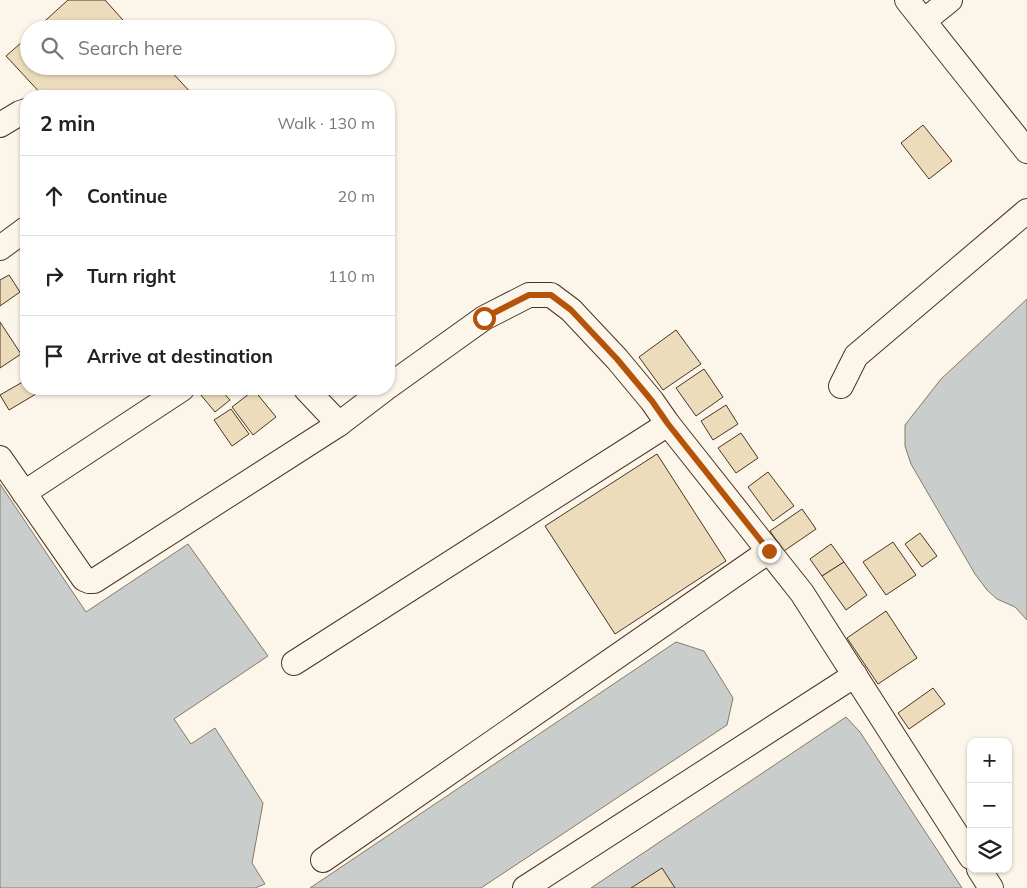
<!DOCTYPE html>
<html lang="en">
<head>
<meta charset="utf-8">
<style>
	:root { --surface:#fff; --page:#f6f6f6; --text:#222; --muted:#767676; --line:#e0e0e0 }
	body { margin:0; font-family:Mulish,sans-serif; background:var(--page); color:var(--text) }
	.controls { position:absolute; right:15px; bottom:15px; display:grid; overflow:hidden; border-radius:10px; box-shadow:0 1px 4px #0004 }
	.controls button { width:45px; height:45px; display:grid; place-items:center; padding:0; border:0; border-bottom:1px solid var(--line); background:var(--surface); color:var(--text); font:25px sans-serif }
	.stop { position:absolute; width:15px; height:15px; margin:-11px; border:4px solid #b45309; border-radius:50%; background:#fff }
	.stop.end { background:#b45309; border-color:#fff; box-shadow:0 1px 5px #0008 }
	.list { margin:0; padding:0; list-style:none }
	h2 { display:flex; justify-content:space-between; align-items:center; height:65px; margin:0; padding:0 20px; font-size:21px }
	h2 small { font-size:16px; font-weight:400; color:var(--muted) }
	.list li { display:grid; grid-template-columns:32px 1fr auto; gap:15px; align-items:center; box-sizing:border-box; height:80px; padding:0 20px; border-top:1px solid var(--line) }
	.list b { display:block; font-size:19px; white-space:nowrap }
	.list em { font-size:16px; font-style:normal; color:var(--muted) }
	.icon { flex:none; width:28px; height:28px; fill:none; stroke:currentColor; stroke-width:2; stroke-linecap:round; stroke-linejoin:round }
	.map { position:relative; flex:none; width:1027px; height:888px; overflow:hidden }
	.search { position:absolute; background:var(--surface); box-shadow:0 1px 4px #0004; left:20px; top:20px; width:375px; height:55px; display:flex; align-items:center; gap:12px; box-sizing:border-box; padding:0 18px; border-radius:28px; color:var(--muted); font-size:19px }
	.panel { position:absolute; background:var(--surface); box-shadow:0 1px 4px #0004; left:20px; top:90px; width:375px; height:305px; border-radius:20px }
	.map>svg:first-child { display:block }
</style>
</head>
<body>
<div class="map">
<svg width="1027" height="888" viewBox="0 0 1027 888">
	<rect width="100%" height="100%" fill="#fbf6e9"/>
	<!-- water -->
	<g fill="#c9cecd" stroke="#887966">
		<path d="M1027 299V620L1015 607 997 599 987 590 975 574 911 464 905 446V425L941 379Z"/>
		<path d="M0 484 86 612 188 544 268 656 174 719 191 744 215 728 263 803 252 863 265 884 255 888H0Z"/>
		<path d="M676 642 704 651 733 698 727 725 481 888H310Z"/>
		<path d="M846 717 860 732 962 888H591Z"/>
	</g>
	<!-- building -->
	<g fill="#ecdcbc" stroke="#4a3520">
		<path d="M68 0H105L131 29H36Z"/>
		<path d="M29 36V66H166L194 96H43L6 56Z"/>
		<path d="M923 125 952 161 929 179 901 143Z"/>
		<path d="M9 275 20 292 0 306V280Z"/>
		<path d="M0 322 21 354 0 368Z"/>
		<path d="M676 330 701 364 663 390 639 357Z"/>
		<path d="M704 369 723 397 696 416 676 388Z"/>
		<path d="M26 380V389H33L36 394 9 410 0 395Z"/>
		<path d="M206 389H220L230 400 215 412 200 394Z"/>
		<path d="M254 390 276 417 253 435 232 407Z"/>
		<path d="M726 405 738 424 713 440 701 421Z"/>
		<path d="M231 409 249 434 232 446 214 420Z"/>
		<path d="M741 433 758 458 736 473 718 448Z"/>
		<path d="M657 454 726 561 615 634 545 526Z"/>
		<path d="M768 472 794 506 773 521 748 487Z"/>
		<path d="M802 509 816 529 784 551 770 531Z"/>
		<path d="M920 533 937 556 922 567 905 544Z"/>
		<path d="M893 542 916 575 886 595 863 562Z"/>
		<path d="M831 544 844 562 822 576 810 559Z"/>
		<path d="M844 562 867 595 846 610 822 576Z"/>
		<path d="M886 611 917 658 878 684 847 638Z"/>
		<path d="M933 688 945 704 909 729 898 713Z"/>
		<path d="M662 868 675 888H631Z"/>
	</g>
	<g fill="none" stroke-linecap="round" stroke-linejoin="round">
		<!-- minor casing -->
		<g stroke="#4a3520" stroke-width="26">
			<g id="minor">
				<path d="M907 0 1027 151"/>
				<path d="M924 21 950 0"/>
				<path d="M0 125 20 113 26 111"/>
				<path d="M0 248 26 229"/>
				<path d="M389 386 484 318 529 295H551L571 310 617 359 652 401 668 424 802 593 971 857"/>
				<path d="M841 386 856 356 1027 211"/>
				<path d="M306 389 339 424"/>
				<path d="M0 458 84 579 89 581H94L339 424 385 389"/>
				<path d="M24 493 182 389"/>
				<path d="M294 663 668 424"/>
				<path d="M323 860 769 551"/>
				<path d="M979 869 991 888"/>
				<path d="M525 888 855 675"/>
			</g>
		</g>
		<!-- minor -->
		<use href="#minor" stroke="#fbf6e9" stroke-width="24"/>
	</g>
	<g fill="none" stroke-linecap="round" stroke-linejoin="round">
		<!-- route -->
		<path stroke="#b45309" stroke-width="6" d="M484 318 529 295H551L571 310 617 359 652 401 668 424 769 551"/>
	</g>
</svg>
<div class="controls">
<button>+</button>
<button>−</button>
<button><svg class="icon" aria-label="layers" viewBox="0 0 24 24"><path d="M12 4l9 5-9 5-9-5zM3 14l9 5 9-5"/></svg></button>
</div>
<div class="stop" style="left:484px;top:318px"></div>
<div class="stop end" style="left:769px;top:551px"></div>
<div class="search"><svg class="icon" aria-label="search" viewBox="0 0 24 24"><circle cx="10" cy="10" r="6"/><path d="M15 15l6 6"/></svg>Search here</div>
<section class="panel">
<h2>2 min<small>Walk · 130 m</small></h2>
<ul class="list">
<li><svg class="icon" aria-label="ahead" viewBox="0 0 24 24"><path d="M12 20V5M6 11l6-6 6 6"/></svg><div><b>Continue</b></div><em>20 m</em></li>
<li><svg class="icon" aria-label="right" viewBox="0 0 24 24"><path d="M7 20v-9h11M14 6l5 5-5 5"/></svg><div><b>Turn right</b></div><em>110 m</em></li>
<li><svg class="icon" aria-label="arrive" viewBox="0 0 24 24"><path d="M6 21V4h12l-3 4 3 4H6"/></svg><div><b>Arrive at destination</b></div></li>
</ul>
</section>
</div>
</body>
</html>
